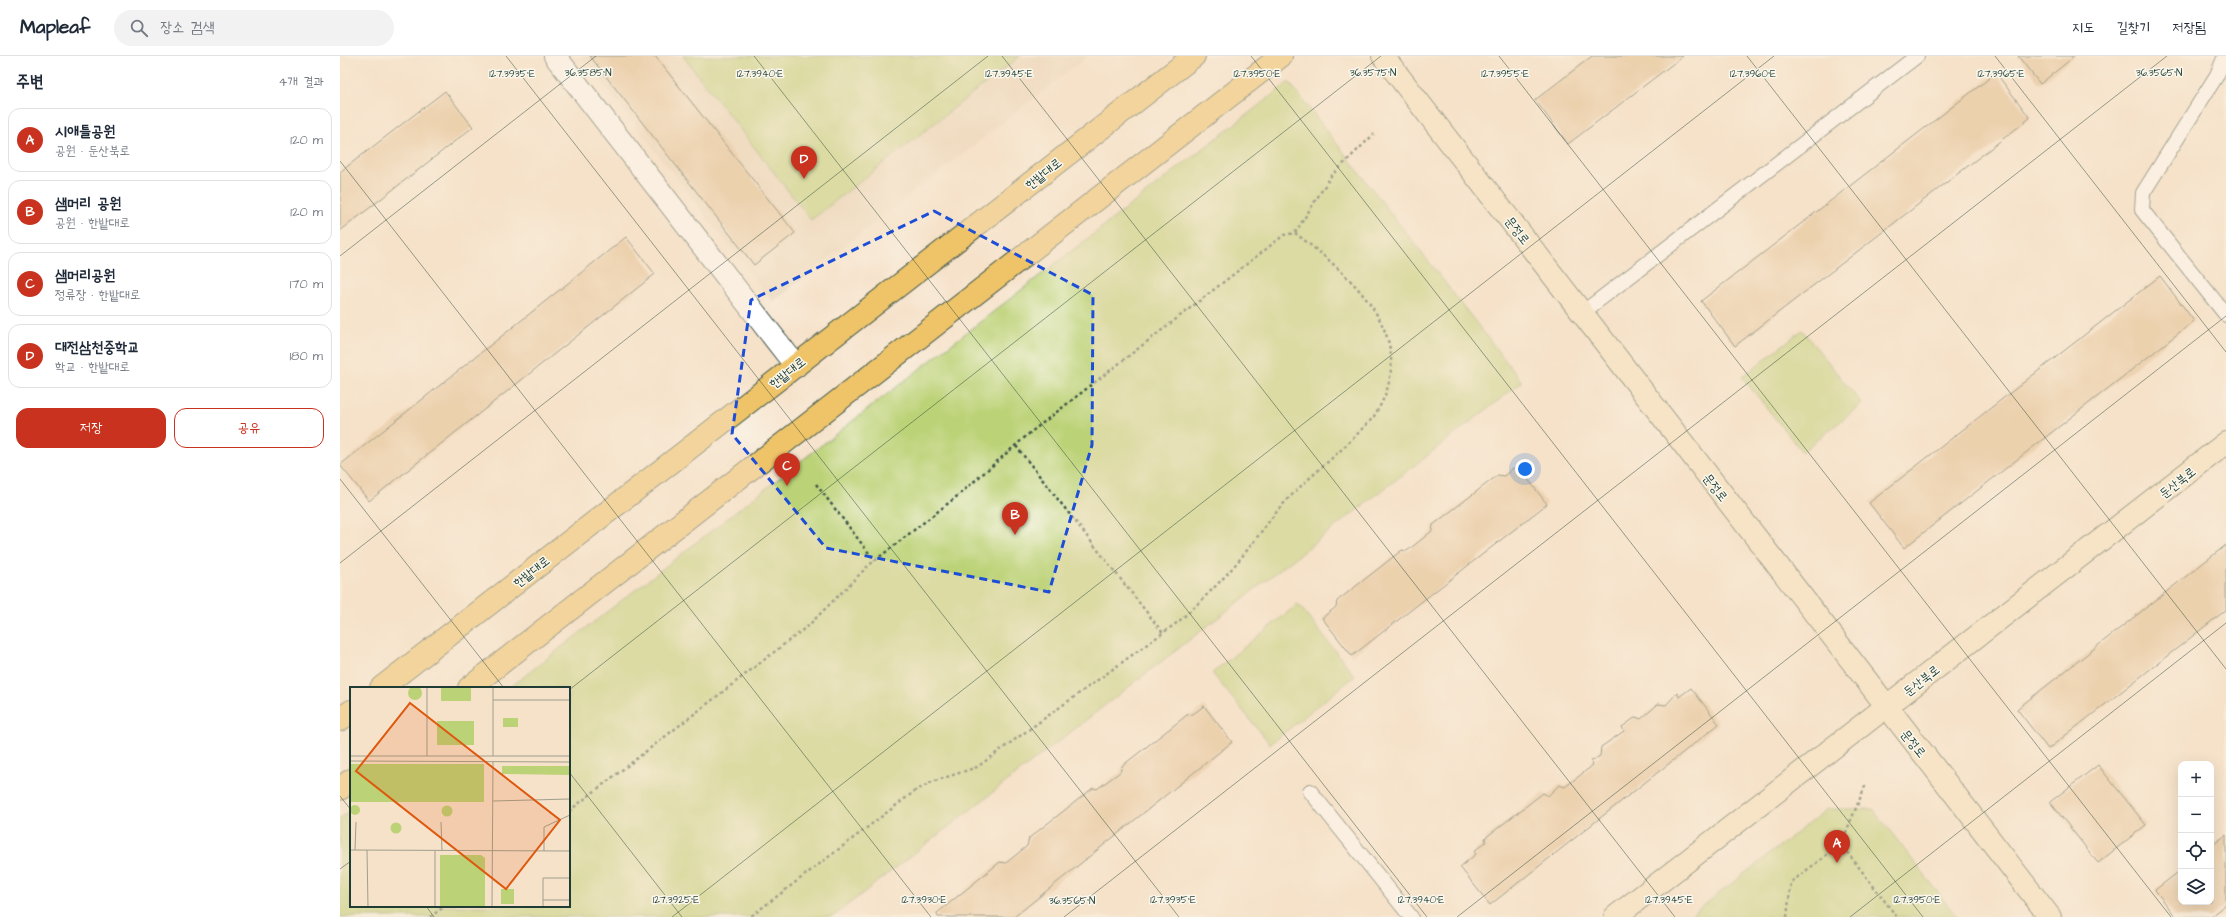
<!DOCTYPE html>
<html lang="ko">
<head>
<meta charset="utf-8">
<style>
	:root { --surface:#fff; --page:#f2f2f3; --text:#1f2937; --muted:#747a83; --line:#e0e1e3; --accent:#c8321e }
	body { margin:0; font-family:"Architects Daughter","Poor Story",sans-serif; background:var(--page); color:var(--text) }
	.controls { position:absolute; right:12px; bottom:12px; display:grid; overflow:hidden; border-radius:8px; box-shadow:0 4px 16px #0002 }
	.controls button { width:36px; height:36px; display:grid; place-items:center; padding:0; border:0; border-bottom:1px solid var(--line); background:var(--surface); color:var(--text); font:20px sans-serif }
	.you { position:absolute; left:1185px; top:413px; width:14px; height:14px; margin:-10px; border:3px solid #fff; border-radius:50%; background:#1a73e8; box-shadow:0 0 0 6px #1a73e833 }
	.badge { display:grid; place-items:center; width:26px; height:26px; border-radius:50%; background:var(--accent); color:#fff; font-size:13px; font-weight:700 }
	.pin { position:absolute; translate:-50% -33px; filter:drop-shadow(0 1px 2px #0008) }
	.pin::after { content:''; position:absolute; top:21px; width:14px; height:12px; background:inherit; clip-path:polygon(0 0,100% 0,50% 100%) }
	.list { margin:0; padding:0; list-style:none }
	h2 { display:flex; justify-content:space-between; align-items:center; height:52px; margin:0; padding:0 16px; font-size:17px }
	h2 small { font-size:13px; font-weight:400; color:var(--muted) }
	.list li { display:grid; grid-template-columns:26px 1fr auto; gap:12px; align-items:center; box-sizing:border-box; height:64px; margin:0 8px 8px; padding:0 8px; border:1px solid var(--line); border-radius:12px }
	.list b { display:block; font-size:15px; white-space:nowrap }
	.list p { margin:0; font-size:13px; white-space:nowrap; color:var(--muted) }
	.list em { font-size:13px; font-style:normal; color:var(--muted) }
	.actions { display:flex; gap:8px; padding:12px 16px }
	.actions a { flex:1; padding:9px 0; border:1px solid var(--accent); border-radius:12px; text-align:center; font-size:14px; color:var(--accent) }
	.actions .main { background:var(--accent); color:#fff }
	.icon { flex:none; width:22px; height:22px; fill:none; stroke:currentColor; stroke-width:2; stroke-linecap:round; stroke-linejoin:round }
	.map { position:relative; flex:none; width:1886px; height:861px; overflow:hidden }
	header { display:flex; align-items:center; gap:24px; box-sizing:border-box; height:56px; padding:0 20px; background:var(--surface); border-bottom:1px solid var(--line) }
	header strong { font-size:19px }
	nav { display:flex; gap:22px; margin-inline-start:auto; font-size:14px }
	.search { width:280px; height:36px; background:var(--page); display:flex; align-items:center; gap:10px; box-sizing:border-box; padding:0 14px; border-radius:22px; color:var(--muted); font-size:15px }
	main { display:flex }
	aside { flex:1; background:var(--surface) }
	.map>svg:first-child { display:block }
</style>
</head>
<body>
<header>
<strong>Mapleaf</strong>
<div class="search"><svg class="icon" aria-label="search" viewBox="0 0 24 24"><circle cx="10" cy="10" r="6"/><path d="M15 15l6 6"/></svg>장소 검색</div>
<nav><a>지도</a><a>길찾기</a><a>저장됨</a></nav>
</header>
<main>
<aside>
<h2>주변<small>4개 결과</small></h2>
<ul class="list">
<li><span class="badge">A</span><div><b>시애틀공원</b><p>공원 · 둔산북로</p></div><em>120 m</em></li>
<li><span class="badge">B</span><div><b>샘머리 공원</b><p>공원 · 한밭대로</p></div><em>120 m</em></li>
<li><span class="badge">C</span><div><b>샘머리공원</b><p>정류장 · 한밭대로</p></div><em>170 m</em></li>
<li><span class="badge">D</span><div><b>대전삼천중학교</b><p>학교 · 한밭대로</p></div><em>180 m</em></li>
</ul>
<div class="actions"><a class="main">저장</a><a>공유</a></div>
</aside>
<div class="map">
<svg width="1886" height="861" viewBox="0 0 1886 861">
	<rect width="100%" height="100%" fill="#fbf7ec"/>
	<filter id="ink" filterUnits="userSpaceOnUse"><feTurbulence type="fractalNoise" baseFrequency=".025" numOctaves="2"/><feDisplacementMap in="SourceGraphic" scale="8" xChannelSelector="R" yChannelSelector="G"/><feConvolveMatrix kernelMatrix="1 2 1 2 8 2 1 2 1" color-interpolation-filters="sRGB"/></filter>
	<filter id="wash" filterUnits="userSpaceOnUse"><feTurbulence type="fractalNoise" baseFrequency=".012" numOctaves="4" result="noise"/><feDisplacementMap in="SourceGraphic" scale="16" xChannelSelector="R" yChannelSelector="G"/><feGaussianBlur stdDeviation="0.9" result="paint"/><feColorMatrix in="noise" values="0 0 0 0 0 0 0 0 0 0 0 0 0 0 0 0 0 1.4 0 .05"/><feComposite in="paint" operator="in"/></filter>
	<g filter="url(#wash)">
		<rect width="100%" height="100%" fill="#f6e1c9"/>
		<!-- built -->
		<path fill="#e8d4b7" d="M241 0H748L433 246Z"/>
		<!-- green -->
		<g fill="#bbd276" stroke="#6d8855">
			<path d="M343 0H680L471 164Z"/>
			<path d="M949 26 1182 326 492 861H0V763L11 754V850H229V632H169Z"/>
			<path d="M1462 274 1522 348 1462 396 1402 321Z"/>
			<path d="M958 548 1015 620 930 688 872 617Z"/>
			<path d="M1487 753H1533L1617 861H1349Z"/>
		</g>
		<g id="blocks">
			<!-- building -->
			<g fill="#e0bc8d">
				<path d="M250 0H315L455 177 414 209Z"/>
				<path d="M1252 0H1343L1228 88 1195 44Z"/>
				<path d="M1678 0H1735L1700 28Z"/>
				<path d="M1656 17 1690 62 1395 290 1361 245Z"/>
				<path d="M105 35 133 71 0 175V116Z"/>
				<path d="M286 181 315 218 29 445 0 409Z"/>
				<path d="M1820 220 1854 265 1564 492 1529 447Z"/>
				<path d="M1173 412 1180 413 1207 448 1012 600 982 562 996 551 997 545 1062 494 1067 495 1092 475 1093 469 1158 419 1164 420Z"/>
				<path d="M1886 489V554L1708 693 1677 653Z"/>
				<path d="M1351 632 1379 668 1150 849 1120 811 1136 798 1134 795 1146 786 1145 782 1203 737 1208 740 1219 729 1225 731 1252 710 1251 705 1260 700 1261 691 1284 675 1282 671 1296 661 1301 663 1318 648 1326 649 1337 637 1339 641Z"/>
				<path d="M864 650 892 686 674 861H598L597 857 660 806 666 807 687 790 689 782 753 732 757 733 780 716 782 710 847 659 853 658Z"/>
				<path d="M1758 709 1806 769 1758 807 1710 746Z"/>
				<path d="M1886 779V848L1870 861H1836L1815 834 1841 814V846H1871V790Z"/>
			</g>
		</g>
	</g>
	<g filter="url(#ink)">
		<use href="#blocks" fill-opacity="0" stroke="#3f564a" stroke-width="1"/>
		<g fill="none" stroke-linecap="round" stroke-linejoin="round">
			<!-- lane casing -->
			<g stroke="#3f564a" stroke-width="16">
				<g id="lane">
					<path d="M1885 0 1877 19 1803 137 1802 154 1886 259"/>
					<path d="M1242 257 1577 0"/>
					<path d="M970 735 1071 861"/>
				</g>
			</g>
			<!-- street casing -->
			<g stroke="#3f564a" stroke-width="24">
				<path id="street" d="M215 0 456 310"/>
			</g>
			<!-- secondary casing -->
			<g stroke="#3f564a" stroke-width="24">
				<g id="secondary">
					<path d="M1043 0 1710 861"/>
					<path d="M1275 861 1886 387"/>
				</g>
			</g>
			<!-- primary casing -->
			<g stroke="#3f564a" stroke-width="24">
				<g id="primary">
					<path d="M41 632 854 0"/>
					<path d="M129 632 941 0"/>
					<path d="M0 664 11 655"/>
					<path d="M0 733 11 724"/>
				</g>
			</g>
			<!-- path -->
			<g stroke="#3f564a" stroke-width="2.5" stroke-dasharray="3 3" stroke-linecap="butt">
				<path d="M955 177 991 120 1034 78"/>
				<path d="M676 390 823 577"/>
				<path d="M476 428 535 505"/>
				<path d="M229 755 469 569 528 510 615 442 691 376 944 179 955 177C1011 220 1083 280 1036 357 1033 363 1027 368 1022 373 999 398 971 419 947 444 930 462 916 484 900 503 881 526 860 546 838 566L637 711 592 726 575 735 410 861"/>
				<path d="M1501 788 1526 728"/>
				<path d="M90 861 105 850"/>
				<path d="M1447 861 1451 826 1501 788 1557 861"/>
			</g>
			<!-- lane -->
			<use href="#lane" stroke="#fff" stroke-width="14"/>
			<!-- street -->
			<use href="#street" stroke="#fff" stroke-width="22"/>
			<!-- secondary -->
			<use href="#secondary" stroke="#f9e7c3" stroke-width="22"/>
			<!-- primary -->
			<use href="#primary" stroke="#efc469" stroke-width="22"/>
		</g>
	</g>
	<!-- marked area -->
	<path d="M0 0H1886V861H0ZM594 155 753 239 752 389 709 536 486 492 392 378 411 244Z" fill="#f6e1c9" fill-opacity=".55" fill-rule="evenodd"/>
	<path fill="none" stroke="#1d4ed8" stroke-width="3" stroke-dasharray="8 5" stroke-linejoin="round" d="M594 155 753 239 752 389 709 536 486 492 392 378 411 244Z"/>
	<!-- ticks -->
	<path fill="none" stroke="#1f3d34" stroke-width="1" stroke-opacity="0.45" d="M166 0 839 861M414 0 1087 861M662 0 1335 861M911 0 1583 861M1159 0 1831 861M1407 0 1886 613M1655 0 1886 296M0 105 591 861M0 200 256 0M0 423 164 632M0 507 648 0M229 634 1041 0M229 716 342 861M0 740 11 754M0 813 11 805M86 850 94 861M332 861 1434 0M724 861 1827 0M1117 861 1886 260M1510 861 1886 567"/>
	<g text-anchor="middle" stroke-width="3" stroke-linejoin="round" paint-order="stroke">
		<!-- street labels -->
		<g font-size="13" fill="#1f3d34" stroke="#fbf7ec">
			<text transform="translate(703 117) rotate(-38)" y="5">한밭대로</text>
			<text transform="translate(1178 174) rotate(52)" y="5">문정로</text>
			<text transform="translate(447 316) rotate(-38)" y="5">한밭대로</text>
			<text transform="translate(1837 426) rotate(-38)" y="5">둔산북로</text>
			<text transform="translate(1376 431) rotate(52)" y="5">문정로</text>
			<text transform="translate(191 515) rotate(-38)" y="5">한밭대로</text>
			<text transform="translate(1581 624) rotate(-38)" y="5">둔산북로</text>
			<text transform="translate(1574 687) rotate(51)" y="5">문정로</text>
		</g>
	</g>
	<!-- overview -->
	<g transform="translate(10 631)">
		<rect width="220" height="220" fill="#f6e1c9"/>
		<path d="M58 6a7 7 0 1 1 14 0a7 7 0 1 1-14 0ZM91 0H121V14H91ZM153 31H168V40H153ZM87 34H124V58H87ZM0 77H134V115H0ZM152 79H220V88L152 87ZM0 123a5 5 0 1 1 10 0a5 5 0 1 1-10 0ZM91.5 124a5.5 5.5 0 1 1 11 0a5.5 5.5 0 1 1-11 0ZM40.5 141a5.5 5.5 0 1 1 11 0a5.5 5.5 0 1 1-11 0ZM90 168H131L135 171V220H90ZM151 202H164V217H151Z" fill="#bbd276"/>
		<path fill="none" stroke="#a09f8d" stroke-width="1" d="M143 13H220M0 69H220M77 69V0M143 69V0M0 74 220 75M143 114 220 112M91 135 92 164M0 163 220 164M5 163 6 135M17 163 18 220M194 164V140L220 128M193 213H220M85 220V164M142 220 143 74M193 220V191H220"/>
		<path fill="#de580e" fill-opacity="0.15" stroke="#de580e" stroke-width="2" d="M60 16 210 133 156 202 6 84Z"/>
		<rect width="220" height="220" fill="none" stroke="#1f3d34" stroke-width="2"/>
	</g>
	<g font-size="10" text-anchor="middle" fill="#1f3d34" stroke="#fbf7ec" stroke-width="3" stroke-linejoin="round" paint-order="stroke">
		<text x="248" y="20">36.3585°N</text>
		<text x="1033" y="20">36.3575°N</text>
		<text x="1819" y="20">36.3565°N</text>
		<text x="172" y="21">127.3935°E</text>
		<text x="420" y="21">127.3940°E</text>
		<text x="669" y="21">127.3945°E</text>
		<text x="917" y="21">127.3950°E</text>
		<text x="1165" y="21">127.3955°E</text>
		<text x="1413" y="21">127.3960°E</text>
		<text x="1661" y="21">127.3965°E</text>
		<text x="336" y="847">127.3925°E</text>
		<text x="584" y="847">127.3930°E</text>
		<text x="833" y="847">127.3935°E</text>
		<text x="1081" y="847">127.3940°E</text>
		<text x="1329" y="847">127.3945°E</text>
		<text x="1577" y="847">127.3950°E</text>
		<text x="732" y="848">36.3565°N</text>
	</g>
</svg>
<div class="controls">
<button>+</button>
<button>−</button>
<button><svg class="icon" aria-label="locate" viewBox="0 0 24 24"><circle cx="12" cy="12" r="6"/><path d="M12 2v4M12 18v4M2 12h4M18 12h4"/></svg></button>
<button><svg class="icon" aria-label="layers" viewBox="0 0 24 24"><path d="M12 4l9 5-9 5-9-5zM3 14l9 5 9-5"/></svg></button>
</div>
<div class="you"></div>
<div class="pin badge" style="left:1497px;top:807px">A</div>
<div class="pin badge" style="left:675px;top:479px">B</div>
<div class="pin badge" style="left:447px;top:430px">C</div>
<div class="pin badge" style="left:464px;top:123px">D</div>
</div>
</main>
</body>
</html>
